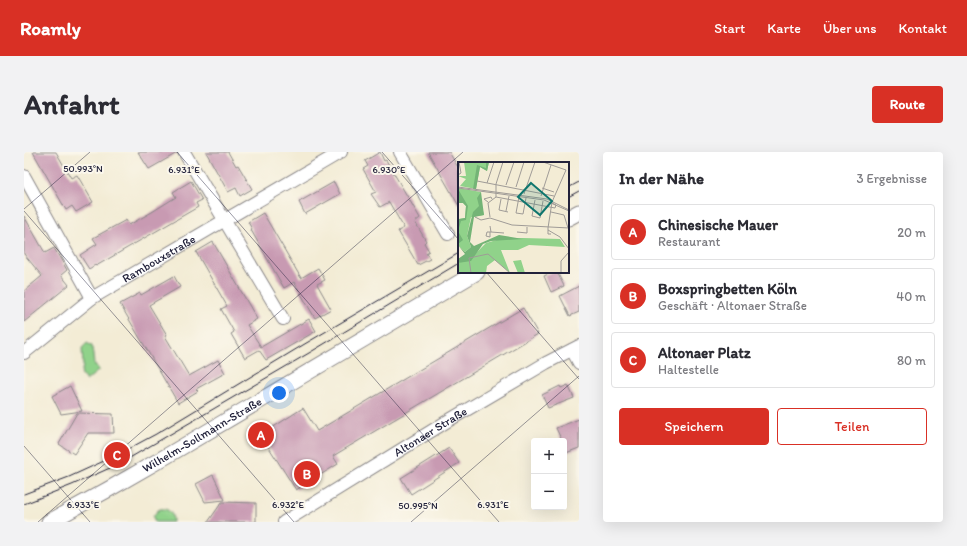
<!DOCTYPE html>
<html lang="de">
<head>
<meta charset="utf-8">
<style>
	:root { --surface:#fff; --page:#f2f2f3; --text:#2b2b33; --muted:#7c7c81; --line:#e1e1e2; --accent:#d93025 }
	body { margin:0; font-family:Itim,sans-serif; background:var(--page); color:var(--text) }
	.controls { position:absolute; right:12px; bottom:12px; display:grid; overflow:hidden; border-radius:4px; box-shadow:0 4px 16px #0002 }
	.controls button { width:36px; height:36px; display:grid; place-items:center; padding:0; border:0; border-bottom:1px solid var(--line); background:var(--surface); color:var(--text); font:20px sans-serif }
	.you { position:absolute; left:255px; top:241px; width:14px; height:14px; margin:-10px; border:3px solid #fff; border-radius:50%; background:#1a73e8; box-shadow:0 0 0 6px #1a73e833 }
	.badge { display:grid; place-items:center; width:26px; height:26px; border-radius:50%; background:var(--accent); color:#fff; font-size:13px; font-weight:700 }
	.pin { position:absolute; translate:-50% -50%; border:2px solid #fff; box-shadow:0 1px 4px #0006 }
	.list { margin:0; padding:0; list-style:none }
	h2 { display:flex; justify-content:space-between; align-items:center; height:52px; margin:0; padding:0 16px; font-size:17px }
	h2 small { font-size:13px; font-weight:400; color:var(--muted) }
	.list li { display:grid; grid-template-columns:26px 1fr auto; gap:12px; align-items:center; box-sizing:border-box; height:56px; margin:0 8px 8px; padding:0 8px; border:1px solid var(--line); border-radius:4px }
	.list b { display:block; font-size:15px; white-space:nowrap }
	.list p { margin:0; font-size:13px; white-space:nowrap; color:var(--muted) }
	.list em { font-size:13px; font-style:normal; color:var(--muted) }
	.actions { display:flex; gap:8px; padding:12px 16px }
	.actions a { flex:1; padding:9px 0; border:1px solid var(--accent); border-radius:4px; text-align:center; font-size:14px; color:var(--accent) }
	.actions .main { background:var(--accent); color:#fff }
	.map { position:relative; flex:none; width:555px; height:370px; overflow:hidden; border-radius:4px }
	header { display:flex; align-items:center; gap:24px; box-sizing:border-box; height:56px; padding:0 20px; background:var(--accent); color:#fff }
	header strong { font-size:19px }
	nav { display:flex; gap:22px; margin-inline-start:auto; font-size:14px }
	.intro { display:flex; align-items:center; justify-content:space-between; box-sizing:border-box; height:96px; padding:0 24px }
	h1 { margin:0; font-size:28px }
	.button { padding:10px 18px; border-radius:4px; background:var(--accent); color:#fff; font-size:14px; font-weight:700 }
	main { display:flex; gap:24px; padding:0 24px }
	aside { flex:1; background:var(--surface); border-radius:4px; box-shadow:0 4px 16px #0002 }
	.map>svg:first-child { display:block }
</style>
</head>
<body>
<header>
<strong>Roamly</strong>
<nav><a>Start</a><a>Karte</a><a>Über uns</a><a>Kontakt</a></nav>
</header>
<div class="intro"><h1>Anfahrt</h1><a class="button">Route</a></div>
<main>
<div class="map">
<svg width="555" height="370" viewBox="0 0 555 370">
	<rect width="100%" height="100%" fill="#fbf7ec"/>
	<filter id="ink" filterUnits="userSpaceOnUse"><feTurbulence type="fractalNoise" baseFrequency=".025" numOctaves="2"/><feDisplacementMap in="SourceGraphic" scale="8" xChannelSelector="R" yChannelSelector="G"/><feConvolveMatrix kernelMatrix="1 2 1 2 8 2 1 2 1" color-interpolation-filters="sRGB"/></filter>
	<filter id="wash" filterUnits="userSpaceOnUse"><feTurbulence type="fractalNoise" baseFrequency=".012" numOctaves="4" result="noise"/><feDisplacementMap in="SourceGraphic" scale="16" xChannelSelector="R" yChannelSelector="G"/><feGaussianBlur stdDeviation="0.9" result="paint"/><feColorMatrix in="noise" values="0 0 0 0 0 0 0 0 0 0 0 0 0 0 0 0 0 1.4 0 .05"/><feComposite in="paint" operator="in"/></filter>
	<g filter="url(#wash)">
		<rect width="100%" height="100%" fill="#f3ecd5"/>
		<!-- green -->
		<g fill="#90d28a" stroke="#597a62">
			<path d="M63 191 68 194 70 212 75 218 62 229 57 222 59 214 58 196Z"/>
			<path d="M136 357C145 356 149 361 149 370H131L129 365 133 359Z"/>
		</g>
		<g id="blocks">
			<!-- building -->
			<g fill="#c89ab2">
				<path d="M9 0H32L47 26 53 23 69 50 52 60 48 54 42 58Z"/>
				<path d="M114 0H153V1L125 17Z"/>
				<path d="M182 0H204L212 14 214 13 228 37 216 44 212 36 204 40Z"/>
				<path d="M356 0 360 9 362 8 396 66 391 70 402 89 400 91 405 99 402 101 406 107 394 113 374 79 380 76 373 64 365 50 356 55 347 42 352 40 339 17 344 14 341 9Z"/>
				<path d="M404 0H425L435 17V54Z"/>
				<path d="M167 29 178 48 172 51 174 55 72 114 71 113 65 117 56 103 73 92 69 86 102 68 105 73 128 60 152 45 149 40Z"/>
				<path d="M310 30 316 42 281 62 275 50Z"/>
				<path d="M239 61 277 126 294 116 301 128 293 132 307 157 291 166 270 130 260 136 227 78 228 77 224 70Z"/>
				<path d="M0 64 21 101 30 96 43 118 37 123 45 133 0 170V139L18 124 0 102Z"/>
				<path d="M189 90 233 167 223 173 237 195 285 167 292 179 242 208 235 198 221 206 207 182 210 180 197 157 203 154 172 100Z"/>
				<path d="M528 120H533L540 134 527 140 520 124Z"/>
				<path d="M150 124 156 135 125 153 143 183 141 184 165 224 194 208 201 221 172 237 174 239 154 251 96 152 116 141 117 143Z"/>
				<path d="M555 134V160L546 164 536 144Z"/>
				<path d="M499 156 514 182 309 304 314 312 272 338 237 283 279 256 293 279Z"/>
				<path d="M544 233 550 246 524 256 518 243 536 234 537 236Z"/>
				<path d="M46 234 58 259 37 262 28 244Z"/>
				<path d="M53 261 89 262 90 281H64L50 302 35 292Z"/>
				<path d="M555 267V296L542 301 540 295V289H538L532 276Z"/>
				<path d="M425 296 435 311 387 342 377 326Z"/>
				<path d="M189 323 201 348 181 350 172 332Z"/>
				<path d="M198 350 232 351V370H184Z"/>
			</g>
		</g>
	</g>
	<g filter="url(#ink)">
		<use href="#blocks" fill-opacity="0" stroke="#8a8788" stroke-width="1"/>
		<g fill="none" stroke-linecap="round" stroke-linejoin="round">
			<!-- minor casing -->
			<g stroke="#8a8788" stroke-width="14">
				<g id="minor">
					<path d="M160 0 259 167"/>
					<path d="M376 0 424 82"/>
					<path d="M0 24 68 146"/>
					<path d="M548 198 555 211"/>
					<path id="s1" d="M0 201 68 146 317 0"/>
					<path id="s2" d="M260 370 422 270 522 211 555 194"/>
				</g>
			</g>
			<!-- tertiary casing -->
			<g stroke="#8a8788" stroke-width="17">
				<g id="tertiary">
					<path d="M544 66 555 60"/>
					<path id="s3" d="M25 370 85 337 146 302 453 120"/>
				</g>
			</g>
			<!-- minor -->
			<use href="#minor" stroke="#fff" stroke-width="12"/>
			<!-- tertiary -->
			<use href="#tertiary" stroke="#fff" stroke-width="15"/>
			<!-- tram -->
			<g stroke="#22223b" stroke-width="1">
				<path d="M544 36 555 30"/>
				<path d="M544 45 555 39"/>
				<path d="M0 342 45 325 93 303 132 282 279 193 435 101"/>
				<path d="M0 352 48 333 97 311 285 201 435 111"/>
			</g>
		</g>
	</g>
	<!-- ticks -->
	<path fill="none" stroke="#22223b" stroke-width="1" stroke-opacity="0.45" d="M153 0 475 370M358 0 435 88M0 57 66 0M0 59 270 370M462 120 555 227M0 294 66 370M14 370 439 0M387 370 555 224"/>
	<g text-anchor="middle" stroke-width="4" stroke-linejoin="round" paint-order="stroke">
		<!-- street labels -->
		<g font-size="12" fill="#22223b" stroke="#fbf7ec">
			<text dy="4" stroke="none"><textPath href="#s1" startOffset="165">Rambouxstraße</textPath></text>
			<text dy="4" stroke="none"><textPath href="#s2" startOffset="172">Altonaer Straße</textPath></text>
			<text dy="4" stroke="none"><textPath href="#s3" startOffset="176">Wilhelm-Sollmann-Straße</textPath></text>
		</g>
	</g>
	<!-- overview -->
	<g transform="translate(434 10)">
		<rect width="111" height="111" fill="#f3ecd5"/>
		<path d="M6 0H31L29 9 22 5 18 27 2 24 8 17 0 14H8ZM0 26 23 30 22 37 26 53 13 55 9 74 13 85 7 90 0 83V62L1 57 7 56 8 44 5 41H1ZM65 76 102 77 107 85 71 83 60 88H43L52 111 37 98 29 104 28 111H0V101L14 95 28 81 42 77ZM63 98 67 111H60L55 99Z" fill="#90d28a"/>
		<path d="M28 0H31L29 9 22 5 18 27H15L19 3 28 6ZM0 27 10 44 8 58 3 59 0 69 5 78 0 82V62L1 57 7 56 8 44 5 41H1ZM23 30 26 53 16 55 12 80 16 84 41 73 65 77 33 79 25 82 13 99 0 101V97L7 92 0 83 7 90 13 85 9 74 15 50 21 44 19 36Z" fill="#74b476"/>
		<path fill="none" stroke="#9f9b97" stroke-width="1" d="M45 0 38 22V35L97 46 98 43 94 41M85 0 108 8M0 13 3 11 1 0M19 19 96 34M29 21 36 0M48 23 56 0M0 25 89 37 111 48M58 25 66 0M0 26 86 38 111 49M84 26 96 30M66 32 77 0M83 34 93 3M61 35 58 51 65 52 68 36M43 37 41 48 50 50M77 38 74 54 82 56 85 39M30 40 26 37 33 35 34 37M48 49 51 34M93 50 106 53 110 66M17 55 23 58 32 56 54 63 111 66M32 55 30 41 38 35M32 64 33 70 46 71M90 68 102 75 111 87M32 70V75L28 74 29 70H33M59 70 69 71V65M93 72H90V66L94 40 108 8M13 111 11 96 30 92 52 111M103 111V99L111 90"/>
		<path fill="#0f766e" fill-opacity="0.15" stroke="#0f766e" stroke-width="2" d="M73 21 94 39 82 53 60 35Z"/>
		<rect width="111" height="111" fill="none" stroke="#22223b" stroke-width="2"/>
	</g>
	<g font-size="10" text-anchor="middle" fill="#22223b" stroke="#fbf7ec" stroke-width="4" stroke-linejoin="round" paint-order="stroke">
		<text x="59" y="20">50.993°N</text>
		<text x="160" y="21">6.931°E</text>
		<text x="365" y="21">6.930°E</text>
		<text x="59" y="356">6.933°E</text>
		<text x="264" y="356">6.932°E</text>
		<text x="469" y="356">6.931°E</text>
		<text x="394" y="357">50.995°N</text>
	</g>
</svg>
<div class="controls">
<button>+</button>
<button>−</button>
</div>
<div class="you"></div>
<div class="pin badge" style="left:237px;top:283px">A</div>
<div class="pin badge" style="left:283px;top:322px">B</div>
<div class="pin badge" style="left:93px;top:303px">C</div>
</div>
<aside>
<h2>In der Nähe<small>3 Ergebnisse</small></h2>
<ul class="list">
<li><span class="badge">A</span><div><b>Chinesische Mauer</b><p>Restaurant</p></div><em>20 m</em></li>
<li><span class="badge">B</span><div><b>Boxspringbetten Köln</b><p>Geschäft · Altonaer Straße</p></div><em>40 m</em></li>
<li><span class="badge">C</span><div><b>Altonaer Platz</b><p>Haltestelle</p></div><em>80 m</em></li>
</ul>
<div class="actions"><a class="main">Speichern</a><a>Teilen</a></div>
</aside>
</main>
</body>
</html>
